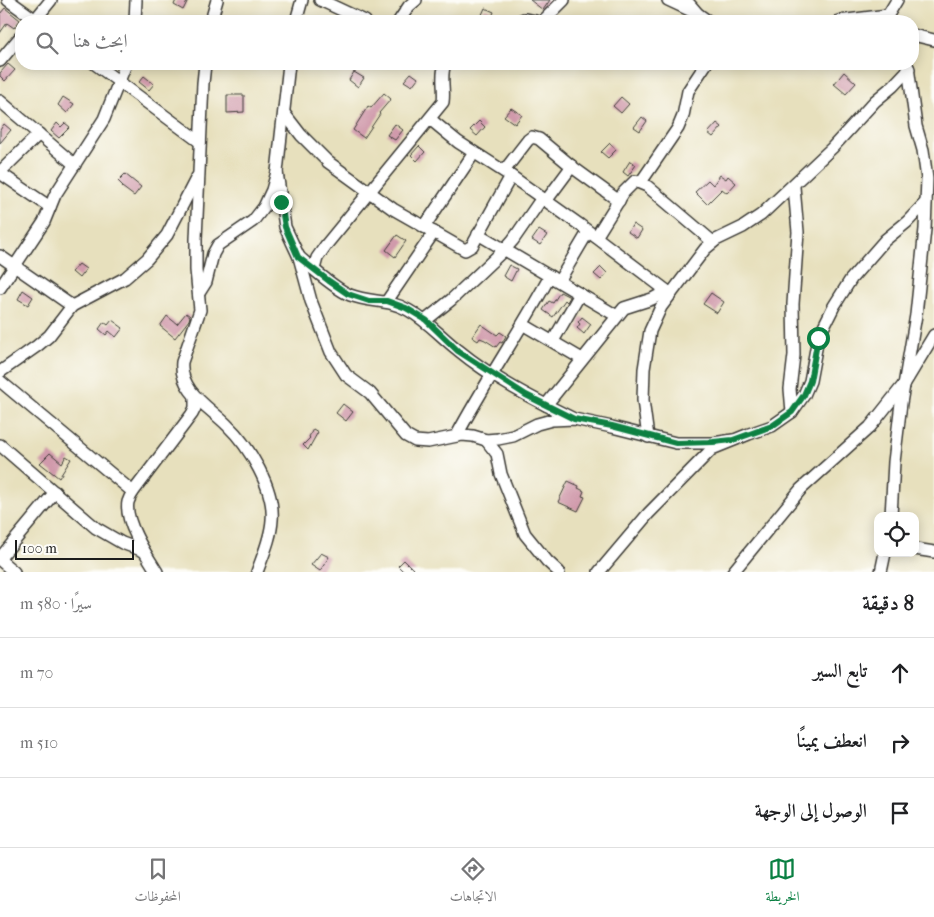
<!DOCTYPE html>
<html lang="ar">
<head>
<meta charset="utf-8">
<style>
	:root { --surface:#fff; --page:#f6f6f6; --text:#202124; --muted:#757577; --line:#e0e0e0; --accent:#0b8043 }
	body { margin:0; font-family:"IM FELL French Canon",Amiri,serif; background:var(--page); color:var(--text); direction:rtl }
	.controls { position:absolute; right:15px; bottom:15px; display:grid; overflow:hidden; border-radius:10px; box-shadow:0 2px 12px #0003 }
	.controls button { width:45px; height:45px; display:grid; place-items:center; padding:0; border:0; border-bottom:1px solid var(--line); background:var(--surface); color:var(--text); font:25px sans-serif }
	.scale { position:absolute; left:15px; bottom:12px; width:119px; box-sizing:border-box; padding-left:5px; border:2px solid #1c1c1c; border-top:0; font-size:14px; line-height:18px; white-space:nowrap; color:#1c1c1c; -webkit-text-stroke:4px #fdfcf7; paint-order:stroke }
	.stop { position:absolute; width:15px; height:15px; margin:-11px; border:4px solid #0b8043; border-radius:50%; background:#fff }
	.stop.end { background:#0b8043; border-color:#fff; box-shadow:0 1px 5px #0008 }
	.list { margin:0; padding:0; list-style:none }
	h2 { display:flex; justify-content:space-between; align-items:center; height:65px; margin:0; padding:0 20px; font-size:21px }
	h2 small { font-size:16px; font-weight:400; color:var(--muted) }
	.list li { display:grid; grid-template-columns:32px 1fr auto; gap:15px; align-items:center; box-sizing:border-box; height:70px; padding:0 20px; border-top:1px solid var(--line) }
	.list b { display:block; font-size:19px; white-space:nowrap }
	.list em { font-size:16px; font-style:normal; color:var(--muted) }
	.icon { flex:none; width:28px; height:28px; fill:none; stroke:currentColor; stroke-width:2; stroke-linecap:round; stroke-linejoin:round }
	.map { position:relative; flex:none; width:934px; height:572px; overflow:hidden; direction:ltr }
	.search { position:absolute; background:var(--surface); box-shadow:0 2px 12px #0003; left:15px; right:15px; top:15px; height:55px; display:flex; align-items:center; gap:12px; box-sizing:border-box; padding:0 18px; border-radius:20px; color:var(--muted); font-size:19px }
	.sheet { height:275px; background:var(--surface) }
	nav { display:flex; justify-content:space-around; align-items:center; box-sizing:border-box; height:70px; border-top:1px solid var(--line); background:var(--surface); font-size:14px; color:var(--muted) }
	nav a { display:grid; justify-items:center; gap:2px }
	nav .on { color:var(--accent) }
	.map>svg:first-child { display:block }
</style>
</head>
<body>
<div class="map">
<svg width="934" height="572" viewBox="0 0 934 572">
	<rect width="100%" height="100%" fill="#fdfcf7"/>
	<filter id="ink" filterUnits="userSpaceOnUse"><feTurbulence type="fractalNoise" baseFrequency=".02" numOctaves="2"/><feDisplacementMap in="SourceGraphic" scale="10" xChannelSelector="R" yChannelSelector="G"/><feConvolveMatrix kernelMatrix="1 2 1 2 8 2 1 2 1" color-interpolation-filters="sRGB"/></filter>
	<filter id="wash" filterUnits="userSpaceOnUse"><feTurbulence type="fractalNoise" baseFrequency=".0096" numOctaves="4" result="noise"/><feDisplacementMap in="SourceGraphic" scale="20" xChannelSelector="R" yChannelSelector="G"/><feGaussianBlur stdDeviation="1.12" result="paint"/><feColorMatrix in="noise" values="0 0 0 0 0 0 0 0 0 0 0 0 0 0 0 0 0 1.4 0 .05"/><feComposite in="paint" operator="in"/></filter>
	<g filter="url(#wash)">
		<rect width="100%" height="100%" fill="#e7e0bd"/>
		<g id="blocks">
			<!-- building -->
			<g fill="#d09aab">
				<path d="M176 0H188L183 10 174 5Z"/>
				<path d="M530 0H550L543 10Z"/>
				<path d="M5 8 20 20 14 28 7 23 0 33V14Z"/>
				<path d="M485 8 494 12 490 21 480 19Z"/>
				<path d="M8 64 15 70 5 81 0 76V73Z"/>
				<path d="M354 72 364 78 358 87 349 80Z"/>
				<path d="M844 72 856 83 846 94 834 84Z"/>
				<path d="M411 73 418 78 412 86 404 81Z"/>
				<path d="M144 76 154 84 149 90 139 82Z"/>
				<path d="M384 93 391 99 379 113 380 114 364 138 353 130 368 106 371 108Z"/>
				<path d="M227 95H244V112L227 113Z"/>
				<path d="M63 97 74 104 67 113 58 105Z"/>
				<path d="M621 97 629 104 621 113 613 106Z"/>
				<path d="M511 108 522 115 515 124 504 116Z"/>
				<path d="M642 117 647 121 640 131 634 127Z"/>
				<path d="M479 121 485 127 477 136 470 130Z"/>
				<path d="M57 123 61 127 65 123 70 127 59 138 51 131Z"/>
				<path d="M717 123 722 127 713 137 708 133Z"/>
				<path d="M4 124 11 130 0 143V130Z"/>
				<path d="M395 124 403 130 395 140 387 135Z"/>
				<path d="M610 143 616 150 608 158 601 152Z"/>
				<path d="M419 146 425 152 417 161 411 155Z"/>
				<path d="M630 161 636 165 628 176 623 172Z"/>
				<path d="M125 174 141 187 134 196 122 187 123 186 118 181Z"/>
				<path d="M720 175 726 179 728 176 736 183 727 193 722 189 707 204 695 192 708 180 713 185Z"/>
				<path d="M633 224 642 230 637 238 628 232Z"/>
				<path d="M539 230 547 235 540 245 532 240Z"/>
				<path d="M397 235 406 241 395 257 386 250Z"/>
				<path d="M79 264 86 269 79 278 72 272Z"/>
				<path d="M509 265 517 269 511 281 503 276Z"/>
				<path d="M601 267 607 273 601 280 594 274Z"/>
				<path d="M23 290 33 297 28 305 18 299Z"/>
				<path d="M560 292 570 297 567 302 565 300 553 317 543 310 549 301 553 303Z"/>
				<path d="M711 293 724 302 717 313 703 304Z"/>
				<path d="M186 313 190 316 189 320 175 338 160 326 167 316 177 324Z"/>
				<path d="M582 317 591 324 584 334 577 328 580 324 578 322Z"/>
				<path d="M112 320 123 328 116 337 109 331 106 335 99 329 104 322 108 325Z"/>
				<path d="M481 324 497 335 500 332 506 336 502 343 500 342 496 347 485 340 480 338 478 341 472 337Z"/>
				<path d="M343 404 353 412 346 421 336 413Z"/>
				<path d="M313 429 318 432 308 450 303 445 310 438 309 437Z"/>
				<path d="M50 453 62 463 66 456 71 459 59 478 40 463Z"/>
				<path d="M568 481 579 486 578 488 584 491 582 496 585 497 578 511 558 502Z"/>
				<path d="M321 553 329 557 320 571 311 565Z"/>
				<path d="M404 560 416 572H404L398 566Z"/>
			</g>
		</g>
	</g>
	<g filter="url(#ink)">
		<use href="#blocks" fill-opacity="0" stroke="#3a3934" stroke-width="1"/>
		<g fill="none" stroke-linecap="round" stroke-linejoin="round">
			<!-- minor casing -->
			<g stroke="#3a3934" stroke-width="14">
				<g id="minor">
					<path d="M8 0 37 21"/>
					<path d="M320 0 365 21"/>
					<path d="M668 0 698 14"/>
					<path d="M686 0 698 14 708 21"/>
					<path d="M34 21 51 0"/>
					<path d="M135 21 136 0"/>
					<path d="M211 21 217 0"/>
					<path d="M296 21 302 0"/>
					<path d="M399 21 409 6 416 0"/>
					<path d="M519 21 524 19 535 21"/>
					<path d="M543 21 564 0"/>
					<path d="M839 21 888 15 897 0"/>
					<path d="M913 35 934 40"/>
					<path d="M0 61 21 36"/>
					<path d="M95 64 200 142"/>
					<path d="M205 64 203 83 196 239V270L200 310 182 362C179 391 209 407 227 425 249 446 275 489 272 520 271 538 263 555 257 572"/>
					<path d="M0 101 75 165"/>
					<path d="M284 113 301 135 328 162 393 209 465 250 472 246 511 176"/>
					<path d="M430 119 458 142 511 176 580 225 671 294"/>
					<path d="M504 171 528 140 532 137 539 139 575 169 619 201"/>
					<path d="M0 172 39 134"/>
					<path d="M277 172 285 227 299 257 311 301 331 352 346 375 370 393 406 436 415 441 428 442 462 435 473 436 486 440 498 439 513 436 537 424 552 420 574 419 612 427 676 443H713L733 440"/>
					<path d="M0 173 50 207"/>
					<path d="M641 182 678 128 683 116 688 91 706 64"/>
					<path d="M546 201 572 166"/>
					<path d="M424 227 474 153"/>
					<path d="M478 234 617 316"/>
					<path d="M596 237 624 192 635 181 647 186 713 242"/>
					<path d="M0 256 72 306"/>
					<path d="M299 257C312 268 335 289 350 295 371 303 389 299 408 310 428 321 441 337 458 350 492 378 533 399 572 418"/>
					<path d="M314 269 317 258 326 245 443 102C445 89 440 76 445 64"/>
					<path d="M559 281 588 232"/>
					<path d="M0 288 44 222 55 195 104 119 126 64"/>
					<path d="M199 293 206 282 213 254 218 245 253 221 264 207 272 190 277 172 289 64"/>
					<path d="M387 301 434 232"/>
					<path d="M426 320 451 300 505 249 513 240 542 198"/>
					<path d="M524 325 582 359"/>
					<path d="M553 341 580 294"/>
					<path d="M0 372 37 346 49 336 72 306 125 278 147 259 167 235 197 177"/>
					<path d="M0 381 133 492"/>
					<path d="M546 405 624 308 652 299 667 291"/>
					<path d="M792 412 790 389 794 355 793 304 798 232 794 187"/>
					<path d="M457 435C486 381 521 330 550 276"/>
					<path d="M648 437 643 400 644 369 650 331 661 307 705 249 716 240 743 227 761 215 832 148 875 101 893 86 909 69"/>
					<path d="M486 440 497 454 501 474 525 534 547 561 559 572"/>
					<path d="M0 445 96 528 122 543 144 551"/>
					<path d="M891 516 894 462 901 403 916 315 925 229 927 179 923 150 916 126 908 67"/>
					<path d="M915 549 934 552"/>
					<path d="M0 558 55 492"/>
					<path d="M0 560 14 572"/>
					<path d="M157 572C147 556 124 521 128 502 129 499 131 495 133 492L192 414 195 408V397"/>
					<path d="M599 572 648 514 712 449 749 434 772 426 792 412 804 395 810 381 818 338 834 306 851 279 885 240 907 222 926 202"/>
					<path d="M733 572 801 489 870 427 905 383 934 335"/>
					<path d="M881 572 885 553"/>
				</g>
			</g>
			<!-- minor -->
			<use href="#minor" stroke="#fff" stroke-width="11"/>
		</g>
	</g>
	<g fill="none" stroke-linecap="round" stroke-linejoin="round" filter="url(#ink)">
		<!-- route -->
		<path stroke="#0b8043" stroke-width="6" d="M281 202 285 227 298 257 329 281 348 294 369 301H387L406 308 426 320 458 351 526 395 574 419 612 426 676 443 713 442 733 440 772 426 792 412 804 395 810 381 818 338"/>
	</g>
</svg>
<div class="controls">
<button><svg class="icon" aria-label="locate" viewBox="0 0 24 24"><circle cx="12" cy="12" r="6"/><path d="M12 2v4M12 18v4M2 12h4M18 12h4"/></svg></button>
</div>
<div class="scale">100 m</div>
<div class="stop" style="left:818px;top:338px"></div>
<div class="stop end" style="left:281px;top:202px"></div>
<div class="search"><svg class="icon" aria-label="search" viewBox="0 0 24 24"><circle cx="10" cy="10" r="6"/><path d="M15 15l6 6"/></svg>ابحث هنا</div>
</div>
<section class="sheet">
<h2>8 دقيقة<small>سيرًا · 580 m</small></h2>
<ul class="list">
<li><svg class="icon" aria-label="ahead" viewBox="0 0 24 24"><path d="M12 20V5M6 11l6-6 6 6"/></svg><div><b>تابع السير</b></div><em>70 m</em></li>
<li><svg class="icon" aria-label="right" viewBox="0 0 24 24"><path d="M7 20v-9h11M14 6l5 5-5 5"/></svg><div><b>انعطف يمينًا</b></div><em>510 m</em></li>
<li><svg class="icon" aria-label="arrive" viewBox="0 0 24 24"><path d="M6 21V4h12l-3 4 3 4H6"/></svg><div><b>الوصول إلى الوجهة</b></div></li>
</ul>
</section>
<nav>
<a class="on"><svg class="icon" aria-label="map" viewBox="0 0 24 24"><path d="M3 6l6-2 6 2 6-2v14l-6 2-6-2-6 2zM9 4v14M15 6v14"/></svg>الخريطة</a>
<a><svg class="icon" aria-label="directions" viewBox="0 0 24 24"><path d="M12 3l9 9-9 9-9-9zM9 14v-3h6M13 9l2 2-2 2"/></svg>الاتجاهات</a>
<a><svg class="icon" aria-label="saved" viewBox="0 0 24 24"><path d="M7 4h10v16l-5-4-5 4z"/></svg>المحفوظات</a>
</nav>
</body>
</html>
